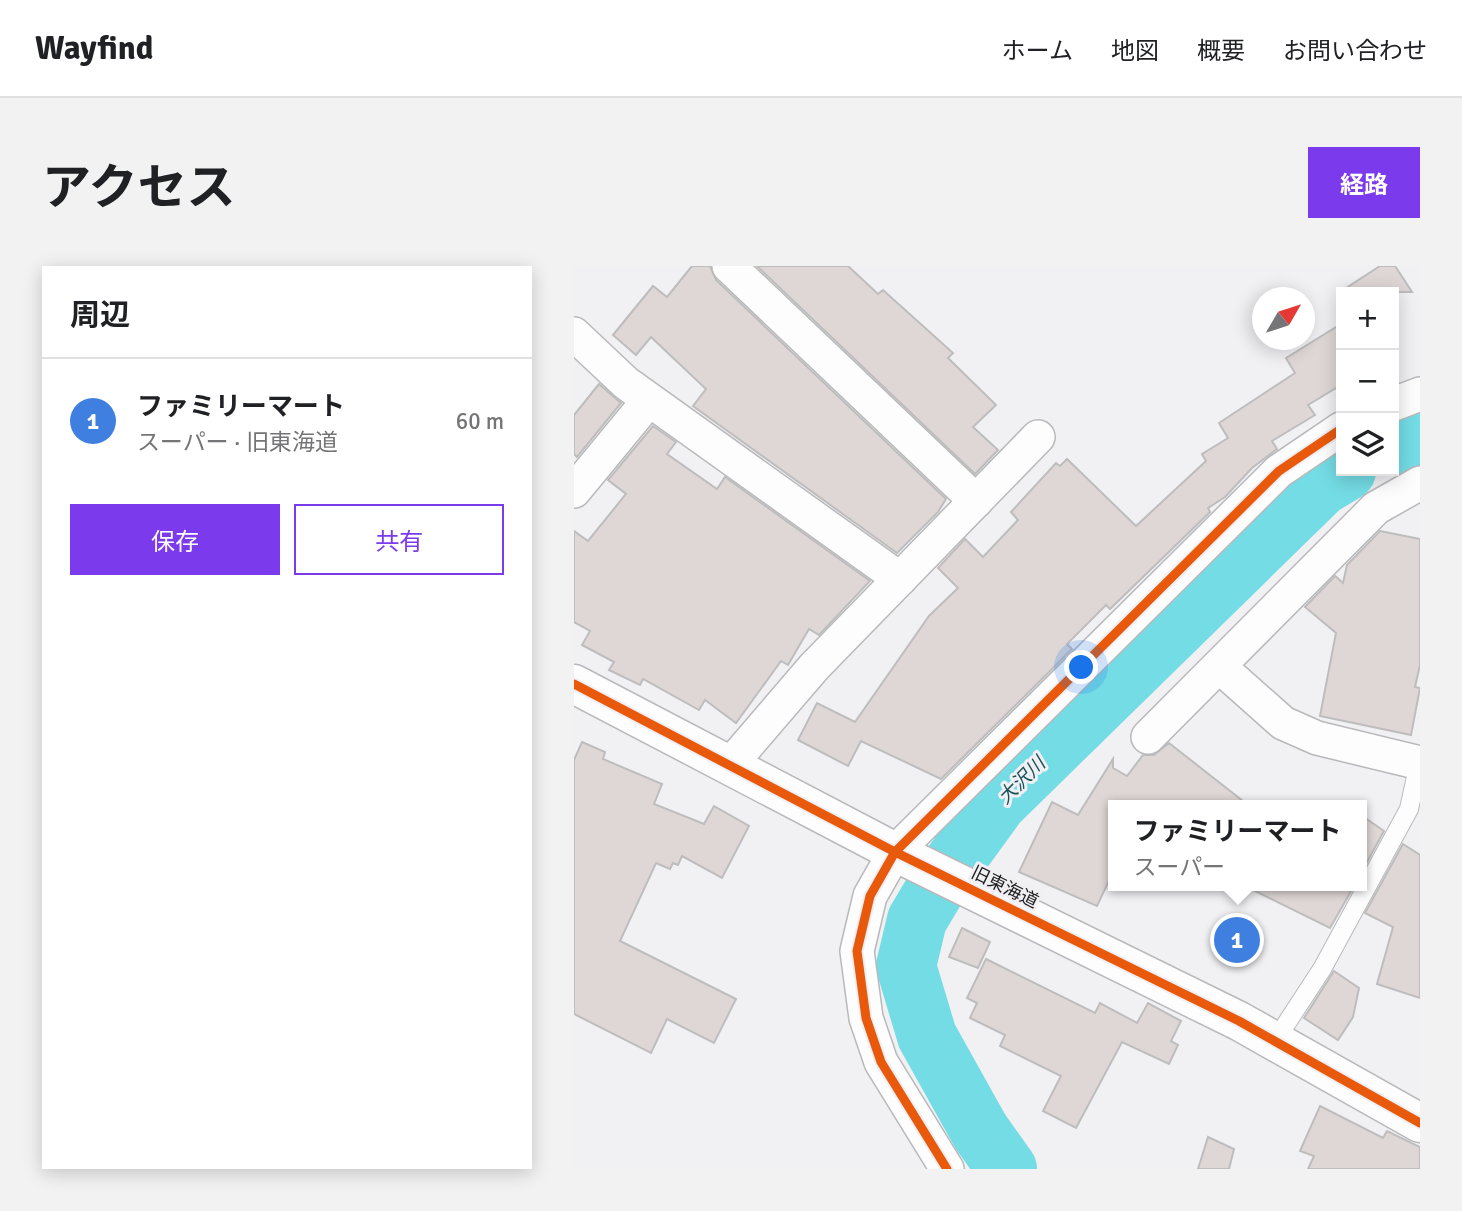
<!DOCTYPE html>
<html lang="ja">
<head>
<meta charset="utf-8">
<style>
	:root { --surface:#fff; --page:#f2f2f2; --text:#202124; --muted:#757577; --line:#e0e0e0; --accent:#7c3aed }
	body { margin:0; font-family:Signika,"Noto Sans JP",sans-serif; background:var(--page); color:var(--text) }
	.controls { position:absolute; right:21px; top:21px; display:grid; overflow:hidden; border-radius:0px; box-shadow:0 4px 18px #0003 }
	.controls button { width:63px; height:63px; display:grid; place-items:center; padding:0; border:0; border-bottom:2px solid var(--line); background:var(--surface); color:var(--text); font:35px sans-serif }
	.compass { position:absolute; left:678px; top:21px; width:63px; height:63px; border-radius:50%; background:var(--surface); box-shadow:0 4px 18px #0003; rotate:51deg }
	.you { position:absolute; left:508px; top:402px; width:24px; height:24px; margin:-18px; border:5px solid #fff; border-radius:50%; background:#1a73e8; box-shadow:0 0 0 10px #1a73e833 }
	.badge { display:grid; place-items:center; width:46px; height:46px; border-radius:50%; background:var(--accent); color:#fff; font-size:23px; font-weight:700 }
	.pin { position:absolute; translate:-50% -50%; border:4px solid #fff; box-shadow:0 2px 7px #0006 }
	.popup { position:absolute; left:534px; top:534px; width:259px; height:91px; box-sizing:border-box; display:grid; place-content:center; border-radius:0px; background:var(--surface); filter:drop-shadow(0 2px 5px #0005); font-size:23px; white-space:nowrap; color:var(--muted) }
	.popup b { font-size:26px; color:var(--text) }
	.popup::after { content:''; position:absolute; left:50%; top:100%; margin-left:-14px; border:14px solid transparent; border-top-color:var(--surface) }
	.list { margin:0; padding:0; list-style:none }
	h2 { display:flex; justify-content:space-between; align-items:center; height:91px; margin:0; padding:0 28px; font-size:30px }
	h2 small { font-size:23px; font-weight:400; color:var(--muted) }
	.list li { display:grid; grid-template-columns:46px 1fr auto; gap:21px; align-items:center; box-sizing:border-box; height:126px; padding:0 28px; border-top:2px solid var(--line) }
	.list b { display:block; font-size:26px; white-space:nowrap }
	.list p { margin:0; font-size:23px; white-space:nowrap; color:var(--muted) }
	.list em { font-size:23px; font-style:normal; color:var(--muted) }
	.actions { display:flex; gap:14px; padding:21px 28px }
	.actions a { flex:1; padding:16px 0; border:2px solid var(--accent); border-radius:0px; text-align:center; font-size:24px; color:var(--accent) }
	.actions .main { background:var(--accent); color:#fff }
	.icon { flex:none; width:38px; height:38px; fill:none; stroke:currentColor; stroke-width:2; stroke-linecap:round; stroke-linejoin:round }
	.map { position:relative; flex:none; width:846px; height:903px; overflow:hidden; border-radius:0px }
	header { display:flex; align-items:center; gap:42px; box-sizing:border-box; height:98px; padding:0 35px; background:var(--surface); border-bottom:2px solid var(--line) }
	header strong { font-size:33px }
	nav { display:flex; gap:38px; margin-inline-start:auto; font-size:24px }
	.intro { display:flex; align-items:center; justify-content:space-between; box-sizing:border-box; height:168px; padding:0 42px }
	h1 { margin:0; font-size:49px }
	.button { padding:18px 32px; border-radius:0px; background:var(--accent); color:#fff; font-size:24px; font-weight:700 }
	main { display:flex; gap:42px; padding:0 42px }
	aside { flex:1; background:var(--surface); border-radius:0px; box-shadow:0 4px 18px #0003 }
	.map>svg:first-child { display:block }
</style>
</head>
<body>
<header>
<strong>Wayfind</strong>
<nav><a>ホーム</a><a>地図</a><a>概要</a><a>お問い合わせ</a></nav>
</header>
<div class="intro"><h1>アクセス</h1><a class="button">経路</a></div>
<main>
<aside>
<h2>周辺<small></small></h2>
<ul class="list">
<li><span class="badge" style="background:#3f7fe0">1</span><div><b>ファミリーマート</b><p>スーパー · 旧東海道</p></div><em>60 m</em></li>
</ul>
<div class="actions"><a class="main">保存</a><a>共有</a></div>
</aside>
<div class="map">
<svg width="846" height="903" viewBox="0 0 846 903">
	<rect width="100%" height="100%" fill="#f1f0f3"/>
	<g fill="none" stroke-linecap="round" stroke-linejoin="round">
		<!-- river -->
		<g stroke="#74dce5" stroke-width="60">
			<path d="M820 179 846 169"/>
			<path d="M433 903 406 865 353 770 332 700 343 654 365 617 423 537 747 220 772 205"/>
		</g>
	</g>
	<!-- building -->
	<g fill="#dfd7d6" stroke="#bebdbe" stroke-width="2">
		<path d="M118 0H136L142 14 372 233 364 246 323 287 119 140 132 123 77 71 62 89 39 69 79 20 93 31Z"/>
		<path d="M183 0H274L304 28 309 24 379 87 374 92 422 139 399 161 424 184 401 208Z"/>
		<path d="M806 0H821L838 26H766Z"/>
		<path d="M767 58V119L734 139 741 149 698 175 703 183 678 202 651 231 634 242 636 246 536 343 532 339 493 378 498 383 367 513 287 475 274 500 224 474 243 437 281 456 355 350 384 322 364 302 391 273 409 291 444 254 437 246 482 197 486 200 493 193 562 260 632 195 628 188 654 172 645 157 721 107 712 92Z"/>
		<path d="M25 118 47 137 3 191 0 188V149Z"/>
		<path d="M79 160 102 176 93 188 143 223 151 211 296 315 245 369 235 363 214 399 207 395 162 457 131 434 125 444 69 413 66 419 35 404 40 396 8 379 16 365 0 356V265L14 275 52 228 34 214Z"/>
		<path d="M806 265 846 273V399L841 421 846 422 837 469 746 450 762 367 731 341 761 310 769 317 773 299Z"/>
		<path d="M8 476 31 486 29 493 88 518 80 538 130 558 140 540 175 560 148 612 108 590 104 599 99 597 96 603 82 597 46 675 162 733 140 777 93 753 77 787 0 748V494Z"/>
		<path d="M595 477 674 539H539V606L523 640 445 606 478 536 504 549 539 493V502L553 510 569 489H580Z"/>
		<path d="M787 549 810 565 787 607Z"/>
		<path d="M829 578 846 589V732L803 718 819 661 791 647Z"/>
		<path d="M671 620H780L756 662Z"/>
		<path d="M388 662 416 676 404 702 375 691Z"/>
		<path d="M412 693 521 747 526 737 563 757 574 737 607 755 597 775 604 779 595 798 548 776 502 862 469 845 487 810 426 780 431 769 396 752 403 737 393 732Z"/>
		<path d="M760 705 785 722 779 751 764 774 730 752Z"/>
		<path d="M746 840 809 872 813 865 846 881V903H734L740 890 726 885Z"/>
		<path d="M634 871 660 883 655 903H624Z"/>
	</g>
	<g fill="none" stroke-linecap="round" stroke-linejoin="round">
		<!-- service casing -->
		<g stroke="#b9b8bb" stroke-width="20">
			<path id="service" d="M701 775 748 703 835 543 845 497"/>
		</g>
		<!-- minor casing -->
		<g stroke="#b9b8bb" stroke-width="36">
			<g id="minor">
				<path d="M155 0 402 235"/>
				<path d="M0 68 52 117 326 313"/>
				<path d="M820 138 846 128"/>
				<path d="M0 225 75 134"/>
				<path d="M646 401 709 457 743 472 846 497"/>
				<path d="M574 471 802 242 846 217"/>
				<path d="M156 499 240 401 464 171"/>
				<path d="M373 903 307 796 292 752 283 685 296 630 321 586 705 205 767 163"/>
			</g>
		</g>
		<!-- tertiary casing -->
		<g stroke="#b9b8bb" stroke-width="41">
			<path id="tertiary" d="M0 418 321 586 665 755 846 857"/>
		</g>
		<!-- service -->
		<use href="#service" stroke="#fdfdfd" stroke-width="18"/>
		<!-- minor -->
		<use href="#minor" stroke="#fdfdfd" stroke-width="33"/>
		<!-- tertiary -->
		<use href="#tertiary" stroke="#fdfdfd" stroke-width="38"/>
		<!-- cycleway casing -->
		<g stroke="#f0eff4" stroke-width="13">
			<g id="cycleway">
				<path d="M0 418 321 586 665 755 846 857"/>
				<path d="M373 903 307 796 292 752 283 685 296 630 321 586 705 205 767 163"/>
			</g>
		</g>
		<!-- cycleway -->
		<use href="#cycleway" stroke="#e8590c" stroke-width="9"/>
	</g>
	<g text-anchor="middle" stroke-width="6" stroke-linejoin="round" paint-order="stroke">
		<!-- street labels -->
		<g font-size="18" fill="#1c1c1d" stroke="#f0eff4">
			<text transform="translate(431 621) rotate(26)" y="6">旧東海道</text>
		</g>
		<!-- water labels -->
		<g font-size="19" font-style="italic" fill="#165358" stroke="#f0eff4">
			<text transform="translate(447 514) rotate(-45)" y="7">大沢川</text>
		</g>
	</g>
</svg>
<div class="controls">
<button>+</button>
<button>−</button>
<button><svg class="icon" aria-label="layers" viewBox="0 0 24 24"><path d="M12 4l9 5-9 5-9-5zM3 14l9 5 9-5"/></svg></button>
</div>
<svg class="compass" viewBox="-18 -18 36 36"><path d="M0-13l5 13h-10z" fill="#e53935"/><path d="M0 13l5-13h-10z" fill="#757577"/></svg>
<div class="you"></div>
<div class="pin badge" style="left:663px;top:674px;background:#3f7fe0">1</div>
<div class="popup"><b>ファミリーマート</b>スーパー</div>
</div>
</main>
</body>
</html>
